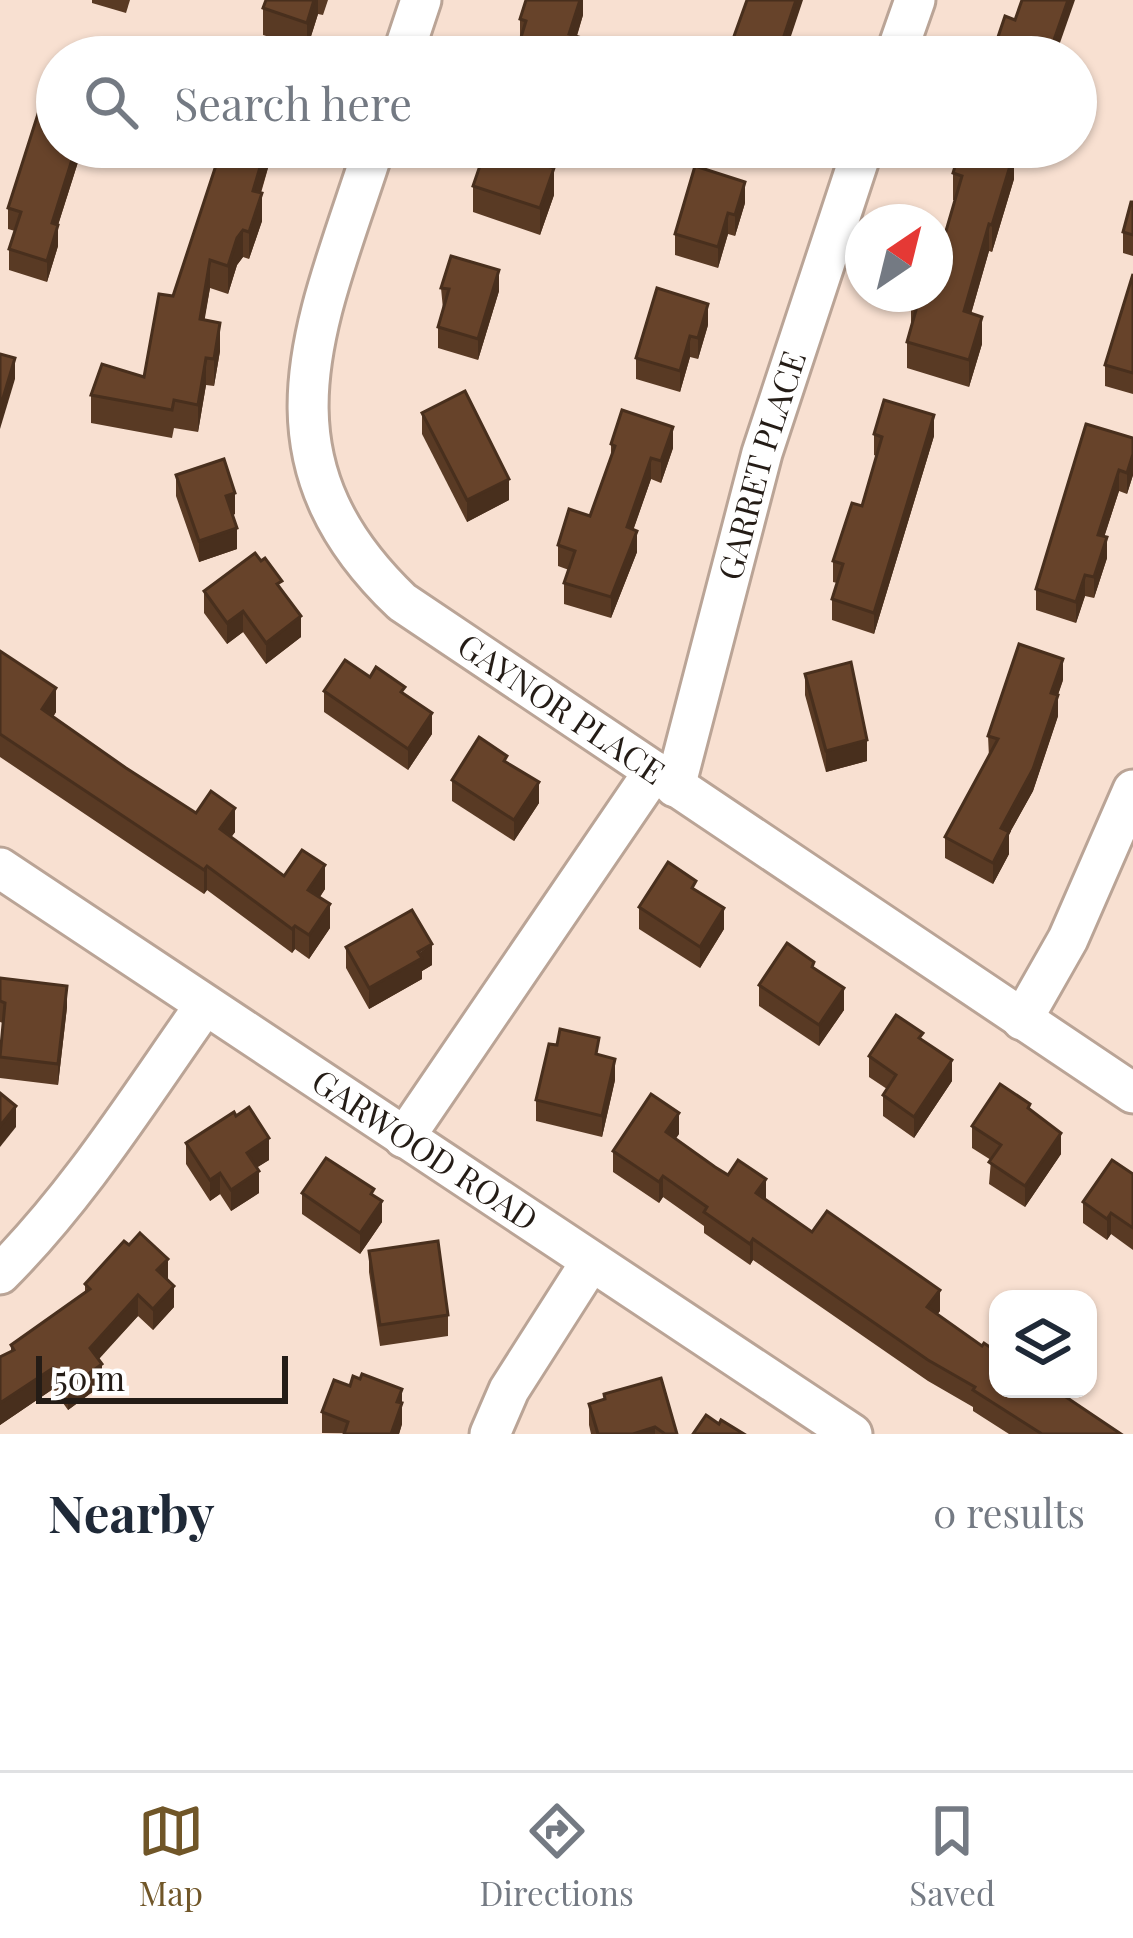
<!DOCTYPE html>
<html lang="en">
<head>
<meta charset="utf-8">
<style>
	:root { --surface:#fff; --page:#f2f2f3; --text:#1f2937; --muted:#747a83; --line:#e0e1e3; --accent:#705628 }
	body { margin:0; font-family:"Playfair Display",serif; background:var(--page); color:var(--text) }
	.controls { position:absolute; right:36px; bottom:36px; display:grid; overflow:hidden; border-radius:24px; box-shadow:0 3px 9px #0004 }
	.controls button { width:108px; height:108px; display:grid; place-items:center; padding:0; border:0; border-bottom:3px solid var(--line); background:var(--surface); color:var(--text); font:60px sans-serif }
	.compass { position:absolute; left:845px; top:204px; width:108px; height:108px; border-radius:50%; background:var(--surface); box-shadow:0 3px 9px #0004; rotate:35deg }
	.scale { position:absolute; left:36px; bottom:30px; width:252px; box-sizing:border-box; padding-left:12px; border:6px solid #241c16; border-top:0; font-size:33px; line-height:42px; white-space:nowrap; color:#241c16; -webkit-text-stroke:9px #fff; paint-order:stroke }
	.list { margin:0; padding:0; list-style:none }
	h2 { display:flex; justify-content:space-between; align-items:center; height:156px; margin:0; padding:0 48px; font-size:51px }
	h2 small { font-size:39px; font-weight:400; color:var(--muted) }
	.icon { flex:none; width:66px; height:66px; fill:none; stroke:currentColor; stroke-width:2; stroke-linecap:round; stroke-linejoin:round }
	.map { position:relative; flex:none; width:1133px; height:1434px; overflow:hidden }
	.search { position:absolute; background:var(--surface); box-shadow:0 3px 9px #0004; left:36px; right:36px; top:36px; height:132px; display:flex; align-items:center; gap:30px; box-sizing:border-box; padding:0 42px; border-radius:66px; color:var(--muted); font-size:45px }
	.sheet { height:336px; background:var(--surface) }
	nav { display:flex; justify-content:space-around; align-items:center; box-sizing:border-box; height:168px; border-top:3px solid var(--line); background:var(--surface); font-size:33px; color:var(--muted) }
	nav a { display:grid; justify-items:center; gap:6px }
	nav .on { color:var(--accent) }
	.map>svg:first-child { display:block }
</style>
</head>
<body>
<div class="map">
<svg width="1133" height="1434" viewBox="0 0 1133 1434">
	<rect width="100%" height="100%" fill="#f8e0d1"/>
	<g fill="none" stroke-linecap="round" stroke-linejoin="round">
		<!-- minor casing -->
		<g stroke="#baa496" stroke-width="45">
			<g id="minor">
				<path d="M402 57 421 0"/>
				<path d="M895 57 915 0"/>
				<path id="s1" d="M374 147C318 321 247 454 402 602L1133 1093"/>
				<path id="s2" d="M675 787 762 453 863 147"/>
				<path id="s3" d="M0 868 852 1434"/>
				<path d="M1022 1020 1068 939 1133 790"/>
				<path d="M404 1138 654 771"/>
				<path d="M0 1274C80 1194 140 1097 205 1005"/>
				<path d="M490 1434 509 1390 590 1263"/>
			</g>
		</g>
		<!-- minor -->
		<use href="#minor" stroke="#fff" stroke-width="39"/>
	</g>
	<!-- wall -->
	<g fill="#593a24">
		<path d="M92 0H130L126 13 92 3Z"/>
		<path d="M266 0H328L323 15 318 14 307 49 263 35V8Z"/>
		<path d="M583 0V15L577 36 588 57 520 41V19Z"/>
		<path d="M1015 20 1055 57H994V49Z"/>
		<path d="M57 147H99L93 167 78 162 58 225V246L47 282 9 270V249L15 231 8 229V208Z"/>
		<path d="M216 147H274L261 193 262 221 249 259 243 257 237 265 228 294 210 288 204 320 220 351 214 386 206 385 198 432 174 428 172 438 91 423V395L144 377 173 296 219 157 216 156Z"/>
		<path d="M542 148 554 195 540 235 473 212V186L479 171V152Z"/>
		<path d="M953 173 1014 179 992 252 989 251 971 314 982 344 969 387 907 368V342L911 326V301L939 255 955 200H953Z"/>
		<path d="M1133 202V256L1123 253V232Z"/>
		<path d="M745 203 735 236 728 234 718 268 675 255V234Z"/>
		<path d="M1133 274V394L1105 386V365Z"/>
		<path d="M441 288 499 291 478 360 438 348V327L443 309Z"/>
		<path d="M708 325 698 359 690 357 680 392 636 379V358Z"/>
		<path d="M422 413 509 500 467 522 422 434Z"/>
		<path d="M874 434 934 436 874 634 832 620V599L837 583 833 582V561L862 506 876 456 874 455Z"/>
		<path d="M1133 438V475L1127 494 1119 491 1104 537 1107 558 1094 598 1085 596 1076 623 1036 610V589Z"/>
		<path d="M611 444 673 448 661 483 651 479 633 530 637 552 611 618 564 604V583L569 570 558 566V545L590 516 611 457Z"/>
		<path d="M176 475 235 514 233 515 237 549 199 562 176 496Z"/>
		<path d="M204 591H282L301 637 266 664 243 632 227 644 204 613Z"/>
		<path d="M0 651 56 712 53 717 126 768 196 813 235 832 231 837 284 876 325 889 320 897 330 928 309 959 295 949 292 953 207 890 204 894 0 757Z"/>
		<path d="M805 674 867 761 826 772 805 695Z"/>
		<path d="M370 677 405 695 432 734 408 770 324 712V691Z"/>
		<path d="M1063 680 1058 695V716L1033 791 1009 834V854L993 884 945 858V837L989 757 988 736Z"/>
		<path d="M507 762 539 803 514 841 452 801V780Z"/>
		<path d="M696 891 724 929 700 968 639 929V907Z"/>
		<path d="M346 947 432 965 422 971V979L369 1009 346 968Z"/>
		<path d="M0 978 67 1007 58 1085 0 1078V1048L3 1023 0 1022Z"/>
		<path d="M759 985 844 1010 819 1046 759 1006Z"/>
		<path d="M923 1040 952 1081 914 1138 883 1116V1095L887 1089 869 1077V1056Z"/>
		<path d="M599 1055 615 1080 602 1137 536 1121V1100Z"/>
		<path d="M1030 1110 1061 1154 1025 1207 989 1184 991 1160 972 1148V1126Z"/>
		<path d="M679 1134 675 1139 715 1167 812 1232 940 1311 937 1314 982 1346 1121 1434H1009L973 1411V1407L928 1381 753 1260 750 1265 704 1233V1226L663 1197 659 1203 613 1172V1151Z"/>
		<path d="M186 1143 269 1160 257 1167 259 1193 231 1211 220 1194 210 1201 186 1164Z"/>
		<path d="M1133 1174V1250L1111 1234 1107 1240 1083 1223V1202Z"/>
		<path d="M302 1193 374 1196 382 1222 360 1254 302 1214Z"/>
		<path d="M369 1251 448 1315V1336L380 1346 369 1272Z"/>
		<path d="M168 1280 174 1307 153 1330 138 1316 98 1359 102 1385 68 1410 53 1389 0 1425V1357L11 1352V1345L85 1292V1284Z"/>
		<path d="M360 1379 402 1389V1424L399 1434 322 1433V1412Z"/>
		<path d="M604 1394 677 1434H591L589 1425V1404L604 1400Z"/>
	</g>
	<!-- shaded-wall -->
	<g fill="#482f1d">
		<path d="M314 0H318V14L307 49V23Z"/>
		<path d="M580 0H583V15L570 57 569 34Z"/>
		<path d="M796 0H803L788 45V57H782L784 36Z"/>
		<path d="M1068 0H1075L1055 57H1048Z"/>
		<path d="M76 147H78V162L52 244V223Z"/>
		<path d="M93 147H99L93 167Z"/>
		<path d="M266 147H274L253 218V191Z"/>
		<path d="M1014 153V179L992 252V225Z"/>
		<path d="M554 168V195L540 235V208Z"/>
		<path d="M745 182V203L735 236V215Z"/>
		<path d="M262 193V221L249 259V232Z"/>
		<path d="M728 213V234L718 268V247Z"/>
		<path d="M989 224V251L964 338V311Z"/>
		<path d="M58 225V246L47 282V261Z"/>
		<path d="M243 230V257L237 265 228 294V266L237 238Z"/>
		<path d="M210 260V288L200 347V319Z"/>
		<path d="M499 270V291L478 360V339Z"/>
		<path d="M708 304V325L698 359V338Z"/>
		<path d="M982 317V344L969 387V360Z"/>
		<path d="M220 323V351L214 386V359Z"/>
		<path d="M690 336V357L680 392V371Z"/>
		<path d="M15 358V379L0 429V408Z"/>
		<path d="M206 358V385L198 432V405Z"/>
		<path d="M934 415V436L874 634V613Z"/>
		<path d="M673 427V448L661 483V461Z"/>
		<path d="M1133 454V475L1127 494V473Z"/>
		<path d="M651 458V479L627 548V527Z"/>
		<path d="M1119 470V491L1098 556V535Z"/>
		<path d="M509 479V500L467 522V500Z"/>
		<path d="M235 493V514L226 517V496Z"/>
		<path d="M237 528V549L199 562V541Z"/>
		<path d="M637 531V552L611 618V597Z"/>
		<path d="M1107 537V558L1094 598V577Z"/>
		<path d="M1085 575V596L1076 623V602Z"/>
		<path d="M243 611V632L227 644V623Z"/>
		<path d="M301 616V637L266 664V643Z"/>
		<path d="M1063 659V680L1051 714V693Z"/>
		<path d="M56 688V712L42 733V709Z"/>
		<path d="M1058 695V716L1033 791 1009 834V854L993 884V863L1001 828Z"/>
		<path d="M432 713V734L408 770V749Z"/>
		<path d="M867 740V761L826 772V751Z"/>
		<path d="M539 782V803L514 841V820Z"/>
		<path d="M235 808V832L220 853V829Z"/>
		<path d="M325 865V889L308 914V890Z"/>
		<path d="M207 866V890L204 894V870Z"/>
		<path d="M330 904V928L309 959V935Z"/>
		<path d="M724 908V929L700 968V947Z"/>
		<path d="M295 926V949L292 953V929Z"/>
		<path d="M432 944V965L422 971V979L369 1009V988Z"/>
		<path d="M67 986V1007L58 1085V1064Z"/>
		<path d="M844 988V1010L819 1046V1025Z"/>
		<path d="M615 1059V1080L602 1137V1116Z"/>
		<path d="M952 1060V1081L914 1138V1117Z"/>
		<path d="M16 1106V1127L0 1147V1126Z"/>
		<path d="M679 1113V1134L666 1153V1132Z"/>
		<path d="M1061 1133V1154L1025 1207V1186Z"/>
		<path d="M269 1138V1160L247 1174V1153Z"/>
		<path d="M259 1171V1193L231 1211V1190Z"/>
		<path d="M220 1173V1194L210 1201V1180Z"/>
		<path d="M663 1176V1197L659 1203V1182Z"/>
		<path d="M766 1179V1200L756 1193Z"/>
		<path d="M382 1201V1222L360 1254V1233Z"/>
		<path d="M1111 1213V1234L1107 1240V1219Z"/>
		<path d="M753 1239V1260L750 1265V1244Z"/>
		<path d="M168 1259V1280L157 1270Z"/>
		<path d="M174 1286V1307L153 1330V1309Z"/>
		<path d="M940 1290V1311L927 1329V1307Z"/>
		<path d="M138 1295V1316L90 1369V1348Z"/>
		<path d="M102 1364V1385L68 1410V1389Z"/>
		<path d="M53 1368V1389L0 1425V1403Z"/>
		<path d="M402 1389V1424L399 1434H391L397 1402Z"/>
		<path d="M655 1427V1434H633Z"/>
	</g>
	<!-- building -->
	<g fill="#67432a" stroke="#482f1d" stroke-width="3">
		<path d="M266 0H314L307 23 263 8Z"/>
		<path d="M526 0H580L569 34 588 40 583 57H515L526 21 520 19Z"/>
		<path d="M747 0H796L784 36 788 37 782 57H710L712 49 728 53Z"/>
		<path d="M1022 0H1068L1048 57H1002L1004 53 994 49 1005 16 1015 20Z"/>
		<path d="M52 70 57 72V147H76L52 223 58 225 47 261 9 249 21 212 8 208Z"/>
		<path d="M222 147H266L253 191 262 193 249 232 243 230 237 238 228 266 210 260 200 319 220 323 214 359 206 358 198 405 174 400 172 410 91 395 102 364 144 377 159 294 173 296Z"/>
		<path d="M480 147H539L546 150 541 164 554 168 540 208 473 186 484 154 479 152Z"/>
		<path d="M961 147H995L1014 153 992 225 989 224 964 311 982 317 969 360 907 342 918 303 911 301 913 294H935V254L939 255 962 176 953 173Z"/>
		<path d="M695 166 745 182 735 215 728 213 718 247 675 234Z"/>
		<path d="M1131 202H1133V235L1123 232Z"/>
		<path d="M451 256 499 270 478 339 438 327 449 289 441 288Z"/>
		<path d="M1133 274V373L1105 365Z"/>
		<path d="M657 288 708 304 698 338 690 336 680 371 636 358Z"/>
		<path d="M0 354 15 358 0 408Z"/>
		<path d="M465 391 509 479 467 500 422 413Z"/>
		<path d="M884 400 934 415 874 613 832 599 843 564 833 561 852 503 862 506 882 437 874 434Z"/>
		<path d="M622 410 673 427 661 461 651 458 627 527 637 531 611 597 564 583 575 551 558 545 569 509 590 516 615 446 611 444Z"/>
		<path d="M1086 424 1133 438V454L1127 473 1119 470 1098 535 1107 537 1094 577 1085 575 1076 602 1036 589Z"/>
		<path d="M224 459 235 493 226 496 237 528 199 541 176 475Z"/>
		<path d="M255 553 261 561 265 558 282 581 277 584 301 616 266 643 243 611 227 623 204 591Z"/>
		<path d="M1019 644 1063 659 1051 693 1058 695 1033 769 1001 828 1009 832 993 863 945 837 998 739 988 736Z"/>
		<path d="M0 651 56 688 42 709 126 768 196 813 211 791 235 808 220 829 284 876 302 850 325 865 308 890 330 904 309 935 295 926 292 929 207 866 204 870 0 734Z"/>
		<path d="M345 660 370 677 376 667 405 687 401 692 432 713 408 749 324 691Z"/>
		<path d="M851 662 867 740 826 751 805 674Z"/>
		<path d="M479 737 507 756 504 761 539 782 514 820 452 780Z"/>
		<path d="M668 862 696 881 692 888 724 908 700 947 639 907Z"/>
		<path d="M412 910 432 944 418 952 422 958 369 988 346 947Z"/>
		<path d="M787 943 814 962 812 967 844 988 819 1025 759 985Z"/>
		<path d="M0 978 67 986 58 1064 0 1057 5 1003 0 1001Z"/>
		<path d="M896 1015 923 1033 919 1038 952 1060 914 1117 883 1095 896 1075 869 1056Z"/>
		<path d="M560 1029 599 1038 596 1054 615 1059 602 1116 536 1100 549 1044 557 1045Z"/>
		<path d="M1000 1084 1030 1104 1028 1108 1061 1133 1025 1186 989 1162 1001 1145 972 1126Z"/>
		<path d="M0 1093 16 1106 0 1126Z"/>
		<path d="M651 1094 679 1113 666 1132 715 1167 728 1175 738 1160 766 1179 756 1193 812 1232 827 1211 940 1290 927 1307 982 1346 984 1343 997 1352 998 1350V1389H1054L1121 1434H1042L973 1390 975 1387 928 1360 753 1239 750 1244 704 1212 707 1207 663 1176 659 1182 613 1151Z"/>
		<path d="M249 1107 269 1138 247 1153 259 1171 231 1190 220 1173 210 1180 186 1143 234 1112 236 1116Z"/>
		<path d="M326 1158 374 1189 371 1194 382 1201 360 1233 302 1193Z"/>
		<path d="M1112 1160 1133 1174V1228L1111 1213 1107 1219 1083 1202Z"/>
		<path d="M140 1233 168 1259 157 1270 174 1286 153 1309 138 1295 90 1348 102 1364 68 1389 53 1368 0 1403V1357L14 1350 11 1345 90 1289 85 1284 124 1241 129 1245Z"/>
		<path d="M438 1241 448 1315 380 1325 369 1251Z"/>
		<path d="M362 1374 402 1389 397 1402 402 1403 391 1434H344L348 1422 322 1412 334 1380 350 1386 353 1376 360 1379Z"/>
		<path d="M661 1378 677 1434H665L655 1427 633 1434H598L589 1404 605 1399 604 1394Z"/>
		<path d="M706 1415 719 1424 721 1420 744 1434H693Z"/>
	</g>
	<g text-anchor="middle" stroke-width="12" stroke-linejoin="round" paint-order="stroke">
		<!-- street labels -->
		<g font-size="33" fill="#241c16" stroke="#fff">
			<text dy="12" stroke="none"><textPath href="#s2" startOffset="333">GARRET PLACE</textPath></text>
			<text dy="12" stroke="none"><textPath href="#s1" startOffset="684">GAYNOR PLACE</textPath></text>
			<text dy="12" stroke="none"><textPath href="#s3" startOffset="510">GARWOOD ROAD</textPath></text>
		</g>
	</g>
</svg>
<div class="controls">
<button><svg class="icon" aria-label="layers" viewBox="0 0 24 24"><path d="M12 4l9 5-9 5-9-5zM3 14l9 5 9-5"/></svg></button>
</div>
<svg class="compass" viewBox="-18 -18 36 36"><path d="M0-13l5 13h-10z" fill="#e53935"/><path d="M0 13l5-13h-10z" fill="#747a83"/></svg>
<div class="scale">50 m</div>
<div class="search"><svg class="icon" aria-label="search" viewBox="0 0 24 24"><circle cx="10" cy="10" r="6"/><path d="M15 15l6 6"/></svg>Search here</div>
</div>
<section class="sheet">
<h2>Nearby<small>0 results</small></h2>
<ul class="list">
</ul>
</section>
<nav>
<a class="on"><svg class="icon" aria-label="map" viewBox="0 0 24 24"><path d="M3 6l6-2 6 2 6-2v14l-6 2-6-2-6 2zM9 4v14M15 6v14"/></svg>Map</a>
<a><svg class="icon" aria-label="directions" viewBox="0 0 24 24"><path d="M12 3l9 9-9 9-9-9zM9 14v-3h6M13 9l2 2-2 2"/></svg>Directions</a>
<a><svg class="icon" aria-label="saved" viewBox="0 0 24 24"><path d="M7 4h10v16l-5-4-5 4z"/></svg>Saved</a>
</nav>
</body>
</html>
